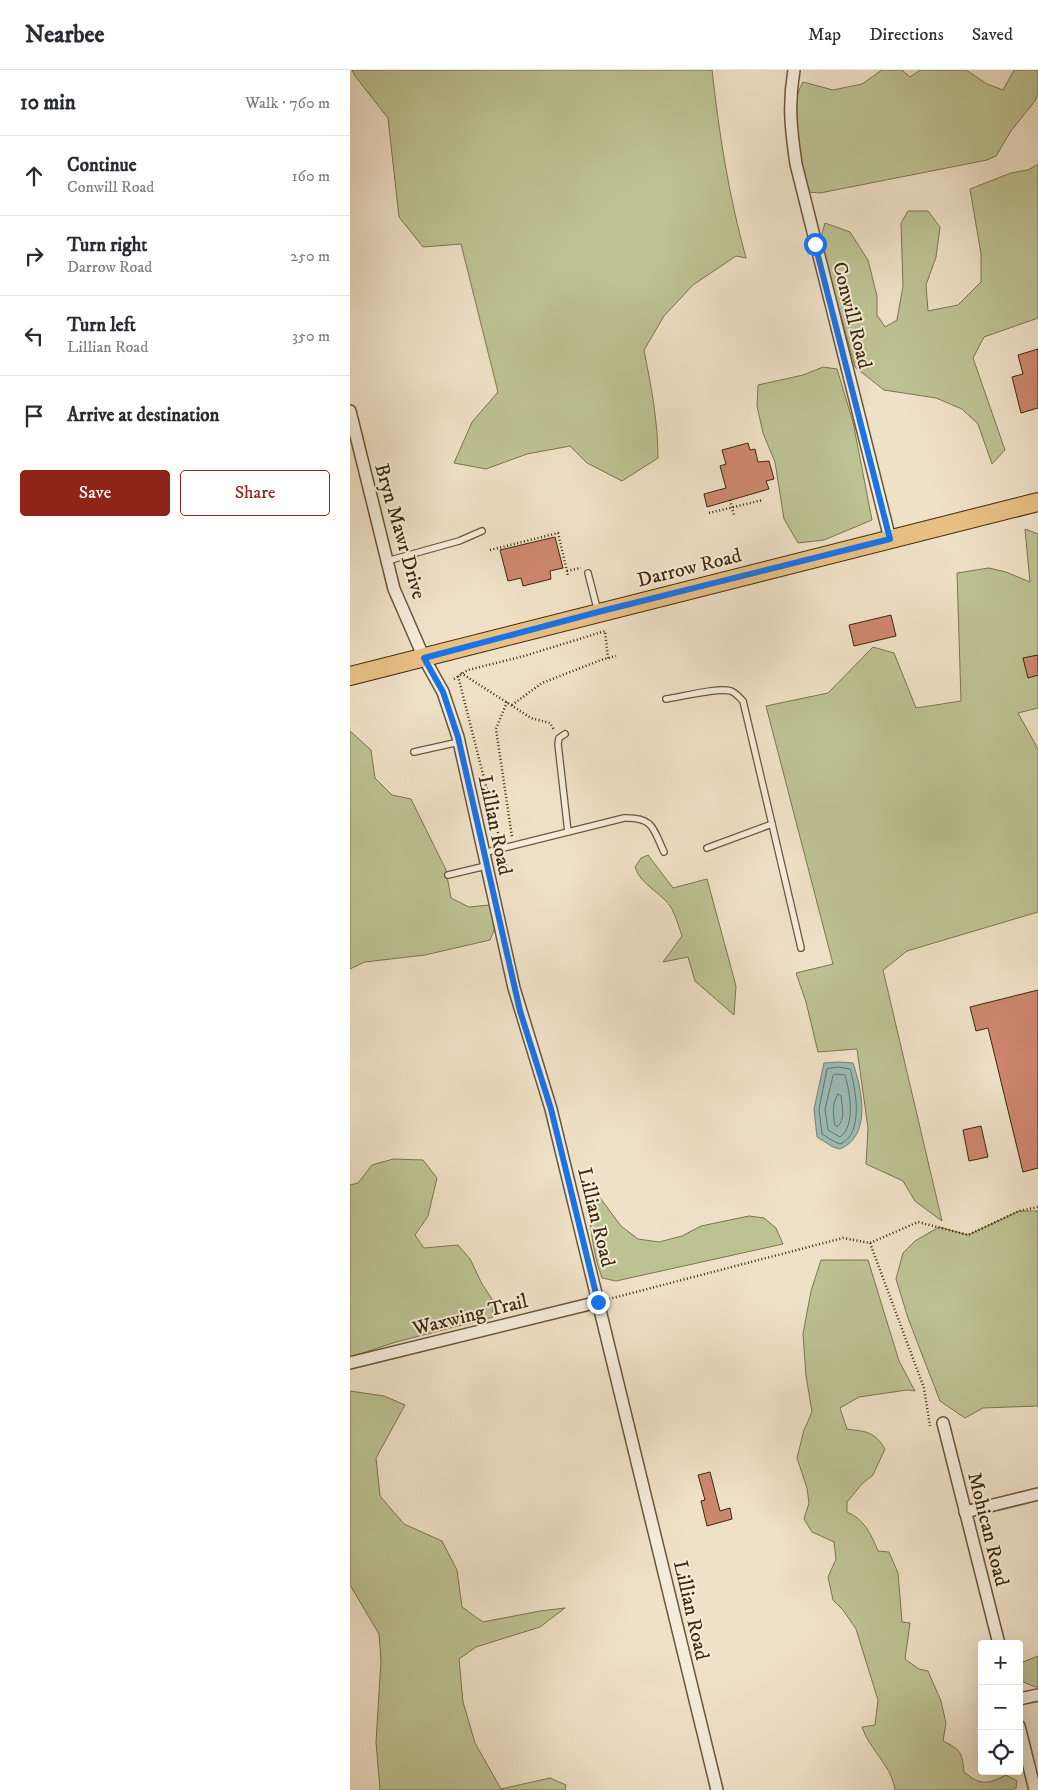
<!DOCTYPE html>
<html lang="en">
<head>
<meta charset="utf-8">
<style>
	:root { --surface:#fff; --page:#f2f2f3; --text:#2b2b33; --muted:#7c7c81; --line:#e1e1e2; --accent:#8f2418 }
	body { margin:0; font-family:"IM FELL DW Pica",serif; background:var(--page); color:var(--text) }
	.controls { position:absolute; right:15px; bottom:15px; display:grid; overflow:hidden; border-radius:5px; box-shadow:0 5px 20px #0002 }
	.controls button { width:45px; height:45px; display:grid; place-items:center; padding:0; border:0; border-bottom:1px solid var(--line); background:var(--surface); color:var(--text); font:25px sans-serif }
	.stop { position:absolute; width:15px; height:15px; margin:-11px; border:4px solid #1a73e8; border-radius:50%; background:#fff }
	.stop.end { background:#1a73e8; border-color:#fff; box-shadow:0 1px 5px #0008 }
	.list { margin:0; padding:0; list-style:none }
	h2 { display:flex; justify-content:space-between; align-items:center; height:65px; margin:0; padding:0 20px; font-size:21px }
	h2 small { font-size:16px; font-weight:400; color:var(--muted) }
	.list li { display:grid; grid-template-columns:32px 1fr auto; gap:15px; align-items:center; box-sizing:border-box; height:80px; padding:0 20px; border-top:1px solid var(--line) }
	.list b { display:block; font-size:19px; white-space:nowrap }
	.list p { margin:0; font-size:16px; white-space:nowrap; color:var(--muted) }
	.list em { font-size:16px; font-style:normal; color:var(--muted) }
	.actions { display:flex; gap:10px; padding:15px 20px }
	.actions a { flex:1; padding:11px 0; border:1px solid var(--accent); border-radius:5px; text-align:center; font-size:18px; color:var(--accent) }
	.actions .main { background:var(--accent); color:#fff }
	.icon { flex:none; width:28px; height:28px; fill:none; stroke:currentColor; stroke-width:2; stroke-linecap:round; stroke-linejoin:round }
	.map { position:relative; flex:none; width:688px; height:1720px; overflow:hidden }
	header { display:flex; align-items:center; gap:30px; box-sizing:border-box; height:70px; padding:0 25px; background:var(--surface); border-bottom:1px solid var(--line) }
	header strong { font-size:24px }
	nav { display:flex; gap:28px; margin-inline-start:auto; font-size:18px }
	main { display:flex }
	aside { flex:1; background:var(--surface) }
	.map>svg:first-child { display:block }
</style>
</head>
<body>
<header>
<strong>Nearbee</strong>
<nav><a>Map</a><a>Directions</a><a>Saved</a></nav>
</header>
<main>
<aside>
<h2>10 min<small>Walk · 760 m</small></h2>
<ul class="list">
<li><svg class="icon" aria-label="ahead" viewBox="0 0 24 24"><path d="M12 20V5M6 11l6-6 6 6"/></svg><div><b>Continue</b><p>Conwill Road</p></div><em>160 m</em></li>
<li><svg class="icon" aria-label="right" viewBox="0 0 24 24"><path d="M7 20v-9h11M14 6l5 5-5 5"/></svg><div><b>Turn right</b><p>Darrow Road</p></div><em>250 m</em></li>
<li><svg class="icon" aria-label="left" viewBox="0 0 24 24"><path d="M17 20v-9H6M10 6l-5 5 5 5"/></svg><div><b>Turn left</b><p>Lillian Road</p></div><em>350 m</em></li>
<li><svg class="icon" aria-label="arrive" viewBox="0 0 24 24"><path d="M6 21V4h12l-3 4 3 4H6"/></svg><div><b>Arrive at destination</b></div></li>
</ul>
<div class="actions"><a class="main">Save</a><a>Share</a></div>
</aside>
<div class="map">
<svg width="688" height="1720" viewBox="0 0 688 1720">
	<rect width="100%" height="100%" fill="#efe1c7"/>
	<filter id="stains"><feTurbulence type="fractalNoise" baseFrequency=".004" numOctaves="4"/><feColorMatrix values="0 0 0 0 .2 0 0 0 0 .09 0 0 0 0 .02 0 0 0 .5 -.17"/></filter>
	<radialGradient id="worn" r=".72"><stop offset=".6" stop-color="#630" stop-opacity="0"/><stop offset="1" stop-color="#630" stop-opacity=".3"/></radialGradient>
	<!-- green -->
	<g fill="#bdc293" stroke="#7d754e">
		<path d="M2 0H362C369 63 379 127 396 188L386 186 343 215 314 246 294 280C301 316 308 351 308 388L272 411 237 393 220 376 177 384 136 399 104 393 122 352 148 322 111 174 73 177 49 147 38 48 5 6Z"/>
		<path d="M532 0H552L560 7 570 0H616L637 14 653 20 664 0H688V24L685 31 661 61 646 86 637 90 470 123 458 122C452 92 436 40 453 12L483 20 512 14Z"/>
		<path d="M688 94V248L634 267 623 288 655 380 642 394 628 354 612 339 586 328 534 320 505 297 470 170 475 153 500 162 518 190 527 226V245L535 257 547 250 553 216 551 153 558 141H578L590 157 586 187 576 215 578 241 608 235 631 212V184L620 119 661 103 678 100Z"/>
		<path d="M473 297 487 299 503 352 522 450 474 470 448 473 434 449 425 392 413 363 407 336 408 315 453 305Z"/>
		<path d="M675 459 688 464V638L668 643 688 679V842L557 881 533 900 592 1151 565 1131 553 1111 516 1094 518 1058 507 979 468 982 456 932 446 903 483 894 416 636 478 623 523 577 544 583 566 638 611 631 607 503 639 498 656 502 680 512Z"/>
		<path d="M0 661 21 680 25 708 42 725 61 729 96 800 101 828 119 837 140 835 146 855 140 870 75 885 15 892 0 899Z"/>
		<path d="M298 785 323 818 357 809 386 916 384 945 345 911 338 887 313 892 332 866C329 857 326 847 322 839 313 823 290 815 285 797L291 788Z"/>
		<path d="M43 1089 73 1090 87 1108 78 1146 65 1165 74 1178 108 1175 120 1189 132 1214 142 1229 143 1247 46 1272 0 1287V1115L8 1113 22 1095Z"/>
		<path d="M238 1118 248 1125 271 1156 288 1169 309 1172 332 1166 351 1156 399 1146 414 1148 426 1158 433 1174 266 1211 252 1208C241 1179 240 1149 238 1118Z"/>
		<path d="M669 1141H688V1336L633 1338 615 1348 590 1331 558 1248 546 1209 553 1183 565 1171 589 1157 618 1165Z"/>
		<path d="M471 1190H518L549 1291 565 1321 557 1320 509 1327 490 1338 497 1359C517 1362 524 1361 535 1379L523 1405 512 1414 497 1432V1442C514 1449 521 1464 528 1481L539 1482 548 1503 552 1552 560 1553 555 1589 569 1599 578 1601 591 1631 596 1653 593 1671C611 1680 612 1682 614 1702 631 1716 638 1714 656 1705L667 1711 666 1718 661 1720H545C542 1696 519 1679 512 1657L525 1655 528 1630 506 1559 493 1540 483 1530 478 1507 486 1489 484 1472 462 1462 454 1449 459 1433 457 1418 447 1388 454 1360 462 1342 456 1306 453 1264 461 1221Z"/>
		<path d="M0 1321 34 1326 55 1335 26 1388 30 1426 54 1454 92 1471 107 1500 112 1537 133 1552 190 1541 215 1538 190 1557 126 1577 109 1589 113 1632 125 1673 151 1719 200 1708 216 1715 215 1720H30L26 1672 31 1591 29 1564 0 1515Z"/>
		<path d="M688 1586V1617H685L669 1610V1604L673 1592Z"/>
	</g>
	<!-- water -->
	<path fill="#9abcb9" stroke="#758173" d="M489 992 503 993C512 1019 522 1066 490 1079L483 1077 467 1067 464 1039 474 993Z"/>
	<g fill="none" stroke-linecap="round" stroke-linejoin="round">
		<!-- shore -->
		<g stroke="#6c7262" stroke-width="1">
			<path d="M488 997 500 999C506 1019 514 1065 490 1074L485 1072 472 1064 469 1039 477 999Z"/>
			<path d="M485 1004 495 1005C500 1023 506 1055 490 1067L478 1060 475 1039 483 1006Z"/>
			<path d="M488 1024 491 1026C492 1037 496 1049 487 1057L485 1055C483 1044 482 1033 488 1024Z"/>
		</g>
	</g>
	<!-- building -->
	<g fill="#cd876e" stroke="#3d280a">
		<path d="M688 279V338L671 343 662 307 673 304 668 285Z"/>
		<path d="M398 373 400 380 405 379 408 392 419 391 424 409 416 411 419 419 357 437 354 424 376 418 370 396 376 394 372 380Z"/>
		<path d="M205 467 213 498 200 501 201 509 173 516 171 508 158 511 150 480Z"/>
		<path d="M541 545 546 566 504 576 499 555Z"/>
		<path d="M688 585V605L678 608 673 588Z"/>
		<path d="M688 920V1098L673 1102 638 958 626 961 620 937Z"/>
		<path d="M631 1056 638 1087 619 1091 613 1060Z"/>
		<path d="M360 1402 370 1441 380 1438 382 1449 357 1456 351 1431 355 1430 348 1405Z"/>
	</g>
	<g fill="none" stroke-linecap="round" stroke-linejoin="round">
		<!-- lane casing -->
		<g stroke="#6a5639" stroke-width="8">
			<g id="lane">
				<path d="M37 491 109 471 132 461"/>
				<path d="M238 503 248 542"/>
				<path d="M316 629C331 627 368 617 381 621 386 623 389 627 393 631L422 754"/>
				<path d="M215 664 209 668 208 674 218 762"/>
				<path d="M64 682 109 672"/>
				<path d="M357 778 422 754 451 878"/>
				<path d="M133 783 274 748C304 747 303 759 314 782"/>
				<path d="M98 805 136 796"/>
			</g>
		</g>
		<!-- street casing -->
		<g stroke="#6a5639" stroke-width="14">
			<g id="street">
				<path d="M444 0C438 35 441 60 446 94L540 469"/>
				<path d="M0 341 44 519 74 588 93 622 108 667 164 918 201 1039 367 1720"/>
				<path d="M0 1293 248 1232"/>
				<path d="M593 1353 649 1574"/>
				<path d="M615 1442 688 1424"/>
				<path d="M669 1629 688 1625"/>
				<path d="M669 1656 685 1720"/>
			</g>
		</g>
		<!-- primary casing -->
		<g stroke="#3d280a" stroke-width="20">
			<path id="primary" d="M0 606 688 432"/>
		</g>
		<!-- path -->
		<g stroke="#3d280a" stroke-width="2.5" stroke-dasharray="1 2.5" stroke-linecap="butt">
			<path d="M380 430 384 445"/>
			<path d="M359 443 413 430"/>
			<path d="M140 480 208 463 218 506"/>
			<path d="M217 501 231 498"/>
			<path d="M111 603 181 648 200 653 204 660"/>
			<path d="M108 606 150 771"/>
			<path d="M104 609 118 600 174 586 255 561 258 588"/>
			<path d="M157 632 146 659 162 767"/>
			<path d="M162 635 192 613 251 590 266 586"/>
			<path d="M154 787 156 795"/>
			<path d="M520 1173 574 1318 580 1356"/>
			<path d="M259 1229 493 1168 520 1173 568 1152 618 1165 669 1141 688 1137"/>
		</g>
		<!-- lane -->
		<use href="#lane" stroke="#f5ecdb" stroke-width="5.5"/>
		<!-- street -->
		<use href="#street" stroke="#f5ecdb" stroke-width="11"/>
		<!-- primary -->
		<use href="#primary" stroke="#e8c084" stroke-width="18"/>
	</g>
	<g fill="none" stroke-linecap="round" stroke-linejoin="round">
		<!-- route -->
		<path stroke="#1a73e8" stroke-width="6" d="M248 1232 201 1039 170 941 108 667 93 622 74 588 248 542 540 469 465 174"/>
	</g>
	<g text-anchor="middle" stroke-width="4" stroke-linejoin="round" paint-order="stroke">
		<!-- street labels -->
		<g font-size="20" fill="#3d280a" stroke="#f5ecdb">
			<text transform="translate(503 245) rotate(76)" y="7">Conwill Road</text>
			<text transform="translate(51 461) rotate(74)" y="7">Bryn Mawr Drive</text>
			<text transform="translate(339 497) rotate(-14)" y="7">Darrow Road</text>
			<text transform="translate(146 755) rotate(78)" y="7">Lillian Road</text>
			<text transform="translate(247 1147) rotate(76)" y="7">Lillian Road</text>
			<text transform="translate(120 1244) rotate(-14)" y="7">Waxwing Trail</text>
			<text transform="translate(639 1459) rotate(76)" y="7">Mohican Road</text>
			<text transform="translate(342 1540) rotate(77)" y="7">Lillian Road</text>
		</g>
	</g>
	<rect width="100%" height="100%" filter="url(#stains)"/>
	<rect width="100%" height="100%" fill="url(#worn)"/>
</svg>
<div class="controls">
<button>+</button>
<button>−</button>
<button><svg class="icon" aria-label="locate" viewBox="0 0 24 24"><circle cx="12" cy="12" r="6"/><path d="M12 2v4M12 18v4M2 12h4M18 12h4"/></svg></button>
</div>
<div class="stop" style="left:465px;top:174px"></div>
<div class="stop end" style="left:248px;top:1232px"></div>
</div>
</main>
</body>
</html>
